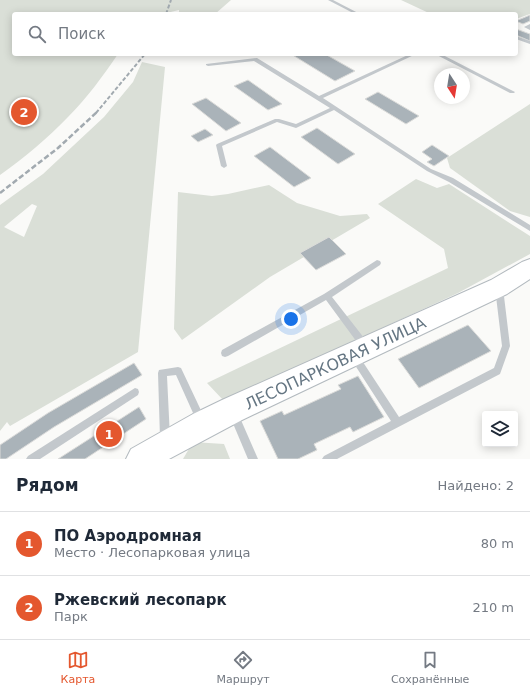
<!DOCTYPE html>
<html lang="ru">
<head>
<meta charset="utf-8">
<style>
	:root { --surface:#fff; --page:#f6f6f7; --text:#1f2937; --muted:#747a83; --line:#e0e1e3; --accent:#e4572e }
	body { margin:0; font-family:"DejaVu Sans",sans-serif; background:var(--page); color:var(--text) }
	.controls { position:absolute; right:12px; bottom:12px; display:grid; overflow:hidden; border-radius:4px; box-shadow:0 2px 10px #0003 }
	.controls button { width:36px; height:36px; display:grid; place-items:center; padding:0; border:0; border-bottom:1px solid var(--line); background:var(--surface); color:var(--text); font:20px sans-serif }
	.compass { position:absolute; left:434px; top:68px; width:36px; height:36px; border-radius:50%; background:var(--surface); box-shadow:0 2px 10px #0003; rotate:168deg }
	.you { position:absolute; left:291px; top:319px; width:14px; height:14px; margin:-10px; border:3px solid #fff; border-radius:50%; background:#1a73e8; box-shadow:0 0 0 6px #1a73e833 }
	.badge { display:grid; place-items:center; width:26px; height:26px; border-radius:50%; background:var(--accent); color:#fff; font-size:13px; font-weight:700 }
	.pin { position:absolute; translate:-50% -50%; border:2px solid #fff; box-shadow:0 1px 4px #0006 }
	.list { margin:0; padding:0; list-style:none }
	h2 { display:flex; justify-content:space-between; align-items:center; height:52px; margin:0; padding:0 16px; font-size:17px }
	h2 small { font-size:13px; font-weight:400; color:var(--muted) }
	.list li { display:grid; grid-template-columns:26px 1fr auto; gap:12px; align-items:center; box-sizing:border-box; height:64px; padding:0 16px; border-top:1px solid var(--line) }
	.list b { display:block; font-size:15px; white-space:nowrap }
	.list p { margin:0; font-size:13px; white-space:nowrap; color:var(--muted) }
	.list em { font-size:13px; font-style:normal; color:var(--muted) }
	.icon { flex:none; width:22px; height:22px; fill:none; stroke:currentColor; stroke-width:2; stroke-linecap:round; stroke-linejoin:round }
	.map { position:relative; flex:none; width:530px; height:459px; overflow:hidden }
	.search { position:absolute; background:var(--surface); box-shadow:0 2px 10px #0003; left:12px; right:12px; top:12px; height:44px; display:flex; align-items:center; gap:10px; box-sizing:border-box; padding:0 14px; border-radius:4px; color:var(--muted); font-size:15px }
	.sheet { height:180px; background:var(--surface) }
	nav { display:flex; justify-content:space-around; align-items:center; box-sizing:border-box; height:56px; border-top:1px solid var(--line); background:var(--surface); font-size:11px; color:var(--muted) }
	nav a { display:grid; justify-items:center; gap:2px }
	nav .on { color:var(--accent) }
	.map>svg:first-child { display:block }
</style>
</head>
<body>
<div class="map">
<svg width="530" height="459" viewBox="0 0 530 459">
	<rect width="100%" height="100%" fill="#fafaf8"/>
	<!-- green -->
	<g fill="#dadfd7" fill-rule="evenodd">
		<path d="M0 0H231L215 14H179V10L162 14H14V54H118C103 76 87 98 68 117 48 138 24 158 0 175Z"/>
		<path d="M401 0H530V14L516 19V14H431Z"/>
		<path d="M142 62 165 67 138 352 10 426 7 422 0 431V205L43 174 104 117 133 82ZM32 204 37 206 24 237 4 227Z"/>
		<path d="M530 104V217L510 211 450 168 447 158Z"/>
		<path d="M416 179 437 188 449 184 530 236V254L458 293 224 401 207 383 448 268 444 249 378 204Z"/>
		<path d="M269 185 297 203 340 216 367 214 370 218 270 277 182 340 174 329 178 192 212 196 228 194Z"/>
		<path d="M193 442 224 444 230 459H183Z"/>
	</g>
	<!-- building -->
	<g fill="#aab3b9" stroke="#dcdcda">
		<path d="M530 15V21L523 24 516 21Z"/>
		<path d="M516 29 530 34V41L516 35Z"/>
		<path d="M291 54H325L355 71 335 81Z"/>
		<path d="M248 80 282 104 268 110 234 86Z"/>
		<path d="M378 92 419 116 406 124 365 99Z"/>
		<path d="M206 98 241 123 226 131 192 104Z"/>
		<path d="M317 128 355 154 338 164 301 137Z"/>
		<path d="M205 129 213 135 198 142 191 136Z"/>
		<path d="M432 145 449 156 434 166 427 162 432 159 422 152Z"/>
		<path d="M270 147 311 178 294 187 254 156Z"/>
		<path d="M329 237 346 254 316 270 300 253Z"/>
		<path d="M468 325 491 351 419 388 398 359Z"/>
		<path d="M134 363 142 375 54 427 6 459H0V445L48 413Z"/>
		<path d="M358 376 384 417 353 432 350 427 314 444 317 450 298 459H278L260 421 282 411 284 415 341 389 338 385Z"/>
		<path d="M139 407 146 419 85 459H58Z"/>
	</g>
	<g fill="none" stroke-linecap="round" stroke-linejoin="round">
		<!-- secondary casing -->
		<g stroke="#b3babf" stroke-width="2">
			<path id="secondary" d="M530 259V279L507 294 242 420 169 459H126L131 449 193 414 222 400 491 280 522 262Z"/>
		</g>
		<!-- lane -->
		<g fill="#c3c8cc" fill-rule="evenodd">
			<path d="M328 0H333L360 14H355Z"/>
			<path d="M530 24V30L524 27Z"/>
			<path d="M516 36 530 41V44L516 39Z"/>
			<path d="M410 54H416L323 98 431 169 453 178 530 225V231L449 182 427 171 334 110 296 128 277 122 222 146 227 166 224 168 221 166 216 145 217 144 275 119H279L296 124 330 108 254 61 208 66 206 65V64L257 58 319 96Z"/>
			<path d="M435 54H441L515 92 514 93H510Z"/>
			<path d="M377 260 380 261 381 263 380 265 332 297 368 343 369 346 368 349 365 350 362 349 326 300 228 356 225 357 222 356 221 353 222 350 324 294Z"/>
			<path d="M499 285 502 286 503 288 510 346 500 374 337 459H322L324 456 391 421 351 359 350 356 351 353 354 352 357 353 399 417 494 368 502 346 495 288 496 286Z"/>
			<path d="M178 367 181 368 206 421 204 424 201 426 198 424 176 375 167 376 170 438 168 441 165 443 162 441 160 438 158 373 159 370Z"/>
			<path d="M135 388 138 389 139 392 138 395 40 459H26L28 456Z"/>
			<path d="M234 409 237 411 258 459H248L229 414 231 411Z"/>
		</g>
		<!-- secondary -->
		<use href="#secondary" fill="#fff" fill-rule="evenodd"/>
		<!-- rail-far1 -->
		<g stroke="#a2aab0" stroke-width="2" stroke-dasharray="4 2" stroke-linecap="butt">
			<path d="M166 14 171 0"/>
			<path d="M96 113 145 54"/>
		</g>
		<!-- rail -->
		<path stroke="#a2aab0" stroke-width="2.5" stroke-dasharray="5.5 2.5" stroke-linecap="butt" d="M0 193 58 148 97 112"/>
	</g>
	<g text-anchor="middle" stroke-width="4" stroke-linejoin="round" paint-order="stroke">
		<!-- near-street labels -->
		<g font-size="16" fill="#657683" stroke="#fff">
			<text transform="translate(335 363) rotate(-25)" y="6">ЛЕСОПАРКОВАЯ УЛИЦА</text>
		</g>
	</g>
</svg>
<div class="controls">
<button><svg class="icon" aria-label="layers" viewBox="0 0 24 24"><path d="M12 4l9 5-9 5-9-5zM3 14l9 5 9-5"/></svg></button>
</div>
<svg class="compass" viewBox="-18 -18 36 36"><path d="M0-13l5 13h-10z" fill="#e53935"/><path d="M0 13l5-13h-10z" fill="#747a83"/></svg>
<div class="you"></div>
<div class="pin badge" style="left:109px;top:434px">1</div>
<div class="pin badge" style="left:24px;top:112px">2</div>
<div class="search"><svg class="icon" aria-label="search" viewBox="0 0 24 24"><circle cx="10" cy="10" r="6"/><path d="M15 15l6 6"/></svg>Поиск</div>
</div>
<section class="sheet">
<h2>Рядом<small>Найдено: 2</small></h2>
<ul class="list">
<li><span class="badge">1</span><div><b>ПО Аэродромная</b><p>Место · Лесопарковая улица</p></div><em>80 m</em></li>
<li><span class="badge">2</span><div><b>Ржевский лесопарк</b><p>Парк</p></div><em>210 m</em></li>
</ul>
</section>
<nav>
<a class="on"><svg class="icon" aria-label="map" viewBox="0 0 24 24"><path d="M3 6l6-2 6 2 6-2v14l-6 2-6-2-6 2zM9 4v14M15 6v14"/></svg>Карта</a>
<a><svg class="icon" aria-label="directions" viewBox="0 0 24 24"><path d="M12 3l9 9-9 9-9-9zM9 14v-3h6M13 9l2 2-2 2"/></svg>Маршрут</a>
<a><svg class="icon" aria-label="saved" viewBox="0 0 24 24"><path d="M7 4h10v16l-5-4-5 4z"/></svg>Сохранённые</a>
</nav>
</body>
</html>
